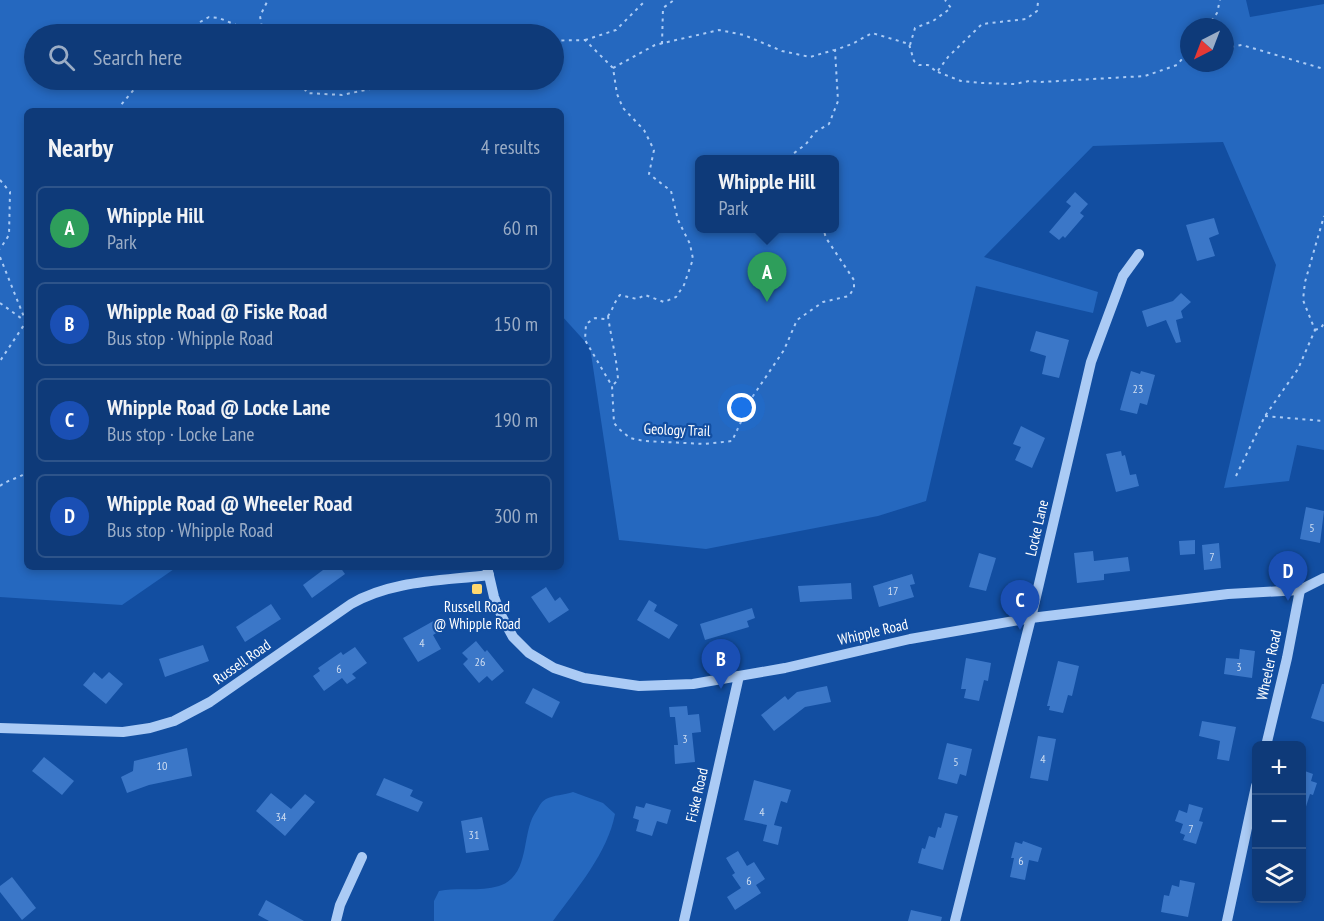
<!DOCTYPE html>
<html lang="en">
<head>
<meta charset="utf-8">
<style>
	:root { --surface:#0e3a79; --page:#17417e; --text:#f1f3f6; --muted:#9badc6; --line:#2e548a; --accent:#bca0f2 }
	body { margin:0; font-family:"PT Sans Narrow",sans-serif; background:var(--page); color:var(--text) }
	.controls { position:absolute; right:18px; bottom:18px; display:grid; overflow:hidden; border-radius:9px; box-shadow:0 3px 9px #0003 }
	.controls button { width:54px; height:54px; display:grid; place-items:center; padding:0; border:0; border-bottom:2px solid var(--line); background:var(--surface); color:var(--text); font:30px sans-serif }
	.compass { position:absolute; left:1180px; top:18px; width:54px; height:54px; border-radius:50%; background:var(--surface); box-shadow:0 3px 9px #0003; rotate:222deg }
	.you { position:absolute; left:742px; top:408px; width:21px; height:21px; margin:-15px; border:4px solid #fff; border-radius:50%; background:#1a73e8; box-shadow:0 0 0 9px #1a73e833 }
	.badge { display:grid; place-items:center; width:39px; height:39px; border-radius:50%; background:var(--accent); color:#fff; font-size:20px; font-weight:700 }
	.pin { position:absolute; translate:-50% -50px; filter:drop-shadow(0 2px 3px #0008) }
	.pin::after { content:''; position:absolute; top:32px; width:21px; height:18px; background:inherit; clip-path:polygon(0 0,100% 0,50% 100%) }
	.popup { position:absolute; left:695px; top:155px; width:144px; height:78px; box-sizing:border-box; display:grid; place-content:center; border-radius:9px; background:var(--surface); filter:drop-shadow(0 2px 4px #0005); font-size:20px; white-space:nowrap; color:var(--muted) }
	.popup b { font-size:22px; color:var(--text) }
	.popup::after { content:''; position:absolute; left:50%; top:100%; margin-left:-12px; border:12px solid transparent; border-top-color:var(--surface) }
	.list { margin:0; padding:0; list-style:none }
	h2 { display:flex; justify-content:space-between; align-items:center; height:78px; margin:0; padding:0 24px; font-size:26px }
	h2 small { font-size:20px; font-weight:400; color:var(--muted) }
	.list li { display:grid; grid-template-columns:39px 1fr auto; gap:18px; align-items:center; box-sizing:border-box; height:84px; margin:0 12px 12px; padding:0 12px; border:2px solid var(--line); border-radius:9px }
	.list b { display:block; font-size:22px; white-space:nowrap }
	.list p { margin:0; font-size:20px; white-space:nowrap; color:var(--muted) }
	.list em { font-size:20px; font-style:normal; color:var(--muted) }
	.icon { flex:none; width:33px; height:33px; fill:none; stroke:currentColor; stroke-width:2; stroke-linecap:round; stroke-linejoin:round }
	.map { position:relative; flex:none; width:1324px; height:921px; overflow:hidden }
	.search { position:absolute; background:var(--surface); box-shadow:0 3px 9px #0003; left:24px; top:24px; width:540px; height:66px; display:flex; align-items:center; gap:15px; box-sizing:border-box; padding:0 21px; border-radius:33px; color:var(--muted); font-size:22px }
	.panel { position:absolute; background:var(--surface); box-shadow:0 3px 9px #0003; left:24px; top:108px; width:540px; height:462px; border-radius:9px }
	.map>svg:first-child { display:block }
</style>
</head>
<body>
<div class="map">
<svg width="1324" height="921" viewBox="0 0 1324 921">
	<rect width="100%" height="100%" fill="#124ea1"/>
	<!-- green -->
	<g fill="#2568bf" fill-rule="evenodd">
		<path d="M0 0H1246L1250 17 1324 4V450L1297 445 1289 481 1224 488 1276 265 1223 142 1093 146 984 257 1098 292 1093 313 976 286 926 501 878 516 706 549 619 540 590 347 561 315V111H27V567H177L122 605 0 597ZM1189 27H1225V63H1189ZM34 34H554V80H34ZM700 160H834V228H700Z"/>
		<path d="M573 792 603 803 615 814C608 852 576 890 553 921H434V901L439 891C459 887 479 892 499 886 532 875 520 832 537 810 539 806 542 801 546 799 553 795 565 795 573 792Z"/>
	</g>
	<!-- building -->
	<g fill="#3b77c8">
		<path d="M1075 192 1088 204 1080 213 1084 216 1065 238 1063 236 1059 240 1049 232 1071 206 1066 202Z"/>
		<path d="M1214 218 1219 234 1209 238 1215 256 1197 261 1186 225Z"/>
		<path d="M1181 293 1191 302 1181 311 1183 318 1176 320 1181 342 1176 343 1166 320 1147 327 1142 311 1173 301Z"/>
		<path d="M1036 331 1069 340 1059 378 1042 374 1046 356 1030 351Z"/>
		<path d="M1131 371 1140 374 1141 371 1155 375 1147 405 1140 403 1137 414 1120 410Z"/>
		<path d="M1021 426 1045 438 1032 468 1015 460 1021 447 1013 444Z"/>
		<path d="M1121 451 1122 456 1125 455 1130 475 1136 474 1139 486 1116 492 1106 454Z"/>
		<path d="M1306 507 1324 511 1320 543 1300 539Z"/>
		<path d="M1195 540V554L1180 555 1179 541Z"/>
		<path d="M1219 543 1221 568 1204 570 1202 545Z"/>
		<path d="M1093 551 1094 561 1128 557 1130 571 1104 574V580L1077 583 1074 553Z"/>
		<path d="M979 553 996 558 986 591 969 587Z"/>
		<path d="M327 567H340L345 574 312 598 303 585Z"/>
		<path d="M912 574 915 584 910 585 914 597 879 607 873 586Z"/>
		<path d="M851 583 852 599 800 602 798 586Z"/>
		<path d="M546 587 555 601 560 597 569 610 549 623 531 597Z"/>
		<path d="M649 600 657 605 654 611 678 625 669 639 637 620Z"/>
		<path d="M271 604 281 619 245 642 236 627Z"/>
		<path d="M752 608 755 618 747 621 749 627 705 640 700 624Z"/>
		<path d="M437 619 443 629 433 635 441 649 418 662 403 638Z"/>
		<path d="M476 641 485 652 487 650 504 671 492 681 487 676 479 683 463 664 468 659 462 653Z"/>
		<path d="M203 645 209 661 165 677 159 659Z"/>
		<path d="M355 647 367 663 352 674 356 678 347 684 342 678 324 691 313 676 320 671 318 668 341 652 343 655Z"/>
		<path d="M1240 649 1255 651 1252 678 1224 674 1226 658 1239 659Z"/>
		<path d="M966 658 991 663 988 681 984 680 979 701 964 698 966 689H961Z"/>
		<path d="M1058 661 1079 666 1072 696 1068 695 1063 713 1049 710 1050 706H1047Z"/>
		<path d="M94 672 102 679 109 672 123 684 106 704 83 685Z"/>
		<path d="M1322 684H1324V722L1311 718Z"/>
		<path d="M827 686 831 702 805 707 774 731 761 715 785 696 788 700 797 692Z"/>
		<path d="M533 688 560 702 552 718 525 703Z"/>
		<path d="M687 706 688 715 699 714 701 732 692 733 695 762 675 764 674 745H678L675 717H670L669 707Z"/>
		<path d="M1202 721 1236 727 1229 761 1217 759 1220 741 1199 736Z"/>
		<path d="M1038 736 1056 739 1048 781 1030 778Z"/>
		<path d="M947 743 972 749 966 776 960 774 957 784 938 779Z"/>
		<path d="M187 748 192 776 149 785 127 793 121 777 133 771 134 761Z"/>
		<path d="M44 757 74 781 62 795 32 771Z"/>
		<path d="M1302 770 1313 774 1311 781 1317 783 1313 795 1310 794 1304 813H1302Z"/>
		<path d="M384 778 413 790 410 796 423 802 418 812 376 795Z"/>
		<path d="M754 780 791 790 787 803 781 801 774 825 782 827 778 845 763 841 767 825 744 820Z"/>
		<path d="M271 793 291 809 305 794 315 802 285 836 256 811Z"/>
		<path d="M646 803 671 810 667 824 657 821 652 836 636 831 639 820 633 818 636 806 644 808Z"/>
		<path d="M1189 804 1203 808 1199 821 1203 822 1196 844 1183 840 1185 835 1180 833 1183 824 1175 821 1179 810 1187 813Z"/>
		<path d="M945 813 958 816 943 870 918 863 922 848 925 849 929 836 935 838 938 827 941 828Z"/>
		<path d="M482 817 489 850 466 853 461 821Z"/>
		<path d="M1023 841 1042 848 1038 862 1029 860 1025 880 1010 877 1014 858H1011L1015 842 1022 844Z"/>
		<path d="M738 851 747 866 754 862 765 879 756 885 761 893 735 910 727 897 741 888 732 875 735 873 726 858Z"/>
		<path d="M12 877 36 908 22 920 0 892V886Z"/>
		<path d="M1180 880 1195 883 1188 917 1161 912 1164 895 1169 896 1172 885 1179 887Z"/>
		<path d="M266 900 304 921H269L258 915Z"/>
		<path d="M911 910 942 917 941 921H908Z"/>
	</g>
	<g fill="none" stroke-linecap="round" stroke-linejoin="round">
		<!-- path -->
		<g stroke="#abcbf5" stroke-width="2" stroke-dasharray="3 4.5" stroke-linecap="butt">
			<path d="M1207 27 1217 13 1220 0"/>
			<path d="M191 34 200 22 209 17 219 18 246 29 248 34"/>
			<path d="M263 34 260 16 268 0"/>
			<path d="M585 40 616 30 646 0"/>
			<path d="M554 42C565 39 574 41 585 40L613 68 617 94 623 108 644 130 654 150 649 174 671 191 678 220 690 244 693 259 684 285 676 297 664 302 645 295 637 299 620 295C613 303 613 312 605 319L595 318 586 324 585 340 612 386 614 423 619 429 630 438 644 441 704 444 732 441 753 396 784 350 797 320 823 302 849 296 854 288V280L826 238 823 228"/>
			<path d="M662 44 663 8 674 0"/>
			<path d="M910 45 915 28 933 21 951 8 945 0"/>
			<path d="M1225 51 1230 47 1242 45 1324 69"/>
			<path d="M613 68 655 45 719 30 744 35 782 51 810 57 834 50"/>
			<path d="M938 72 961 81 981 83 1015 84 1029 81 1041 82 1145 76 1177 65 1189 51"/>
			<path d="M294 80 300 81 307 93 342 95 393 84 404 80"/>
			<path d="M120 111V106L142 80"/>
			<path d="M794 160 793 154 806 144 815 132 829 124 838 101 835 50 852 44 872 33 909 44 914 61 919 65H928L937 72 948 57 982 24 1026 19 1037 11 1038 2 1040 0"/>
			<path d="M0 180 10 192 9 235 0 249"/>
			<path d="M0 257 26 322 0 361"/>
			<path d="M0 303 25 321"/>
			<path d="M608 316C611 338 617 359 618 380L613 385"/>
			<path d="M1315 330 1321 328 1324 323"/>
			<path d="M1265 416 1324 421"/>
			<path d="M1236 476 1265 416 1298 369 1315 330 1303 300 1305 282 1324 216"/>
			<path d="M0 486C9 479 18 479 27 472"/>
		</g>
		<!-- minor -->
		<g stroke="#abcbf5" stroke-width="10">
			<path d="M487 567 494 597 502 617 513 637 529 653 554 668 584 678 639 686 693 684 785 668 910 639 1031 618 1228 594 1300 590 1324 578"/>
			<path d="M0 728 123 732 150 728 174 721 210 702 351 604C392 580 443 581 489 575"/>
			<path d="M1266 746 1287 658 1300 590"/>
			<path d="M336 921 340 905 362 857"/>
			<path d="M684 921 739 676"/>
			<path d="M955 921 1031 618 1091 362 1123 276 1139 254"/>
			<path d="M1227 921 1256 786"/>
		</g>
	</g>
	<!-- markers -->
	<rect fill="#ffd86f" stroke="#124ea1" stroke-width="2" x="471" y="583" width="12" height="12" rx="3"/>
	<g text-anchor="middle" stroke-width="4.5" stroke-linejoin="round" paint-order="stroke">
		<!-- number labels -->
		<g font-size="12" fill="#ceddf1">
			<text x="1138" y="393">23</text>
			<text x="1312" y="532">5</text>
			<text x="1212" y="561">7</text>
			<text x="893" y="595">17</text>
			<text x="422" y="647">4</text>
			<text x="480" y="666">26</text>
			<text x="1239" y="671">3</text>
			<text x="339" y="673">6</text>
			<text x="685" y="743">3</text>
			<text x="1043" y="763">4</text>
			<text x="956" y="766">5</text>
			<text x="162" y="770">10</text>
			<text x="762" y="816">4</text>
			<text x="281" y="821">34</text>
			<text x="1191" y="833">7</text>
			<text x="474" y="839">31</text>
			<text x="1021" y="865">6</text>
			<text x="749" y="885">6</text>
		</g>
		<!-- street labels -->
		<g font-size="15" fill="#fff" stroke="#124ea1">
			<text transform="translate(677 430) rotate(2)" y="5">Geology Trail</text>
			<text transform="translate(1037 528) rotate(-77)" y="5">Locke Lane</text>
			<text transform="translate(873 632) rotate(-13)" y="5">Whipple Road</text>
			<text transform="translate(242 662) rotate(-35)" y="5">Russell Road</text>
			<text transform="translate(1269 665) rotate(-78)" y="5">Wheeler Road</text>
			<text transform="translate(697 795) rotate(-77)" y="5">Fiske Road</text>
		</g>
		<!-- poi labels -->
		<g font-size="15" fill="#fff" stroke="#124ea1">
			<text x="477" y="612">Russell Road<tspan x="477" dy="17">@ Whipple Road</tspan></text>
		</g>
	</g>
</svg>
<div class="controls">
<button>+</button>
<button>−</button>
<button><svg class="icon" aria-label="layers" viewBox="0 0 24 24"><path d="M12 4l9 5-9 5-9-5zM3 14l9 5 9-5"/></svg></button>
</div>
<svg class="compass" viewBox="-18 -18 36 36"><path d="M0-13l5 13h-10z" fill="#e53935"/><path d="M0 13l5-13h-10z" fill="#9badc6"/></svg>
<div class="you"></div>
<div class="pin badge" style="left:767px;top:302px;background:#2e9e5b">A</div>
<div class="popup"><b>Whipple Hill</b>Park</div>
<div class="pin badge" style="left:721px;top:689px;background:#1a4fb4">B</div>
<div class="pin badge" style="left:1020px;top:630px;background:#1a4fb4">C</div>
<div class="pin badge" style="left:1288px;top:601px;background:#1a4fb4">D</div>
<div class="search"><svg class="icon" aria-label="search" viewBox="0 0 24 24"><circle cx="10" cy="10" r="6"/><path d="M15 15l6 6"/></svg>Search here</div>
<section class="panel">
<h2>Nearby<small>4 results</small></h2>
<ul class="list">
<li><span class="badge" style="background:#2e9e5b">A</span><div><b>Whipple Hill</b><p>Park</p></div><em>60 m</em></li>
<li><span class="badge" style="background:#1a4fb4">B</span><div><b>Whipple Road @ Fiske Road</b><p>Bus stop · Whipple Road</p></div><em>150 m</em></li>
<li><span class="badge" style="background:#1a4fb4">C</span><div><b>Whipple Road @ Locke Lane</b><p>Bus stop · Locke Lane</p></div><em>190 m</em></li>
<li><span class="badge" style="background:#1a4fb4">D</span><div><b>Whipple Road @ Wheeler Road</b><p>Bus stop · Whipple Road</p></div><em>300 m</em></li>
</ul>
</section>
</div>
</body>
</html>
